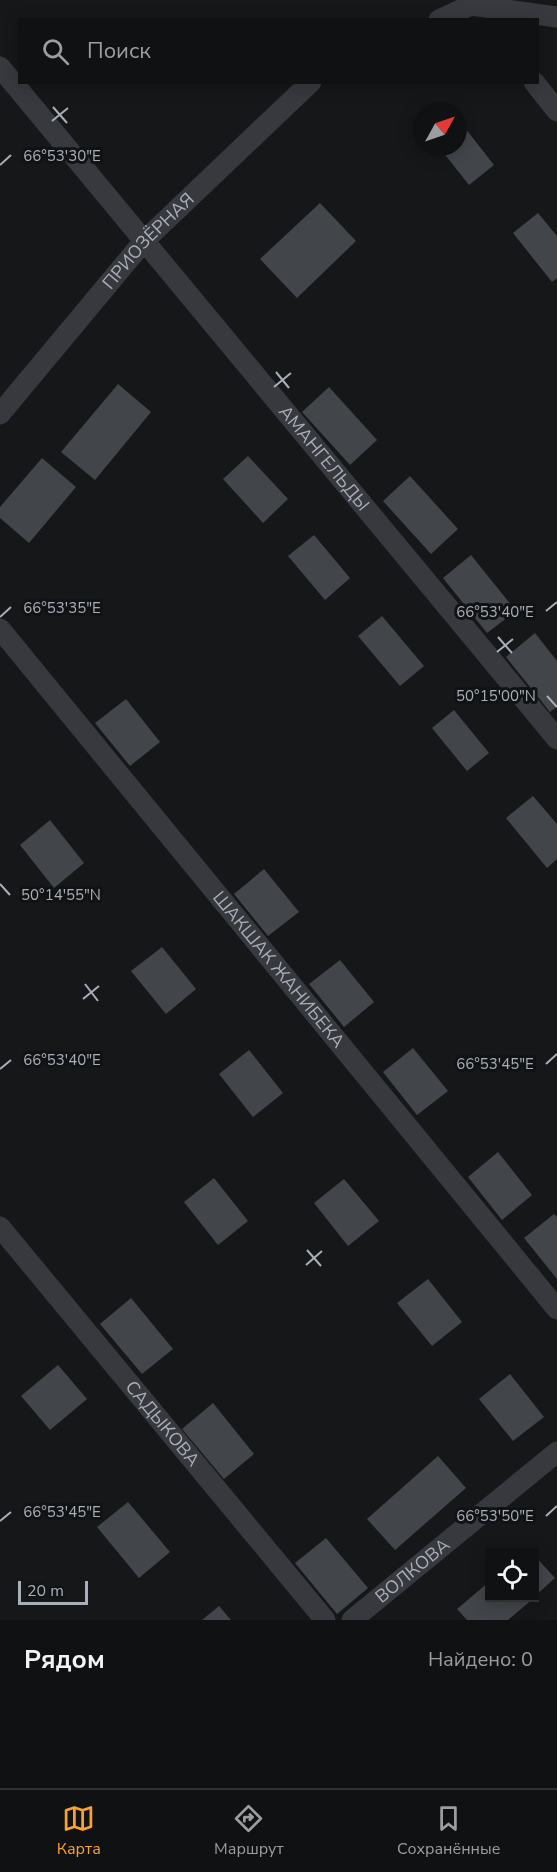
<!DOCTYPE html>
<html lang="ru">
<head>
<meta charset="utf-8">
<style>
	:root { --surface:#101113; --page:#191a1c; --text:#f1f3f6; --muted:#9c9da0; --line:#303133; --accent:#f9a22e }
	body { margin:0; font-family:"Nunito Sans",sans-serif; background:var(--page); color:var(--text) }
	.controls { position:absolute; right:18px; bottom:18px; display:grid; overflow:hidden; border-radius:0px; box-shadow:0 3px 15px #0003 }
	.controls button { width:54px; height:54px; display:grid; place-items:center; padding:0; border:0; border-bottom:2px solid var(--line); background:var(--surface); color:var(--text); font:30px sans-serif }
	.compass { position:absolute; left:413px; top:102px; width:54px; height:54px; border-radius:50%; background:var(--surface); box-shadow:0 3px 15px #0003; rotate:50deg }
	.scale { position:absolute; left:18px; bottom:15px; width:70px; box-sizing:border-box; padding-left:6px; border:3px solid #a8afb9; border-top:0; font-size:16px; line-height:21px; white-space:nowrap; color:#a8afb9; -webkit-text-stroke:4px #111214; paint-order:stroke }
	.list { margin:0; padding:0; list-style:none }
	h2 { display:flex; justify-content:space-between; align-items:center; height:78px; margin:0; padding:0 24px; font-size:26px }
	h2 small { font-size:20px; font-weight:400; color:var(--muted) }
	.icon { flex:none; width:33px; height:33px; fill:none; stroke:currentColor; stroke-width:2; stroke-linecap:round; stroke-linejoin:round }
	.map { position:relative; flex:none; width:557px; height:1620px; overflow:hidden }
	.search { position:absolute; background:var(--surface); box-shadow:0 3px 15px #0003; left:18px; right:18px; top:18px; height:66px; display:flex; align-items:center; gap:15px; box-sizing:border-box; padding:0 21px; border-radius:0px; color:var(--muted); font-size:22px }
	.sheet { height:168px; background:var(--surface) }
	nav { display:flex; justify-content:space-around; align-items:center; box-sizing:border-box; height:84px; border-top:2px solid var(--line); background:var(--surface); font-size:16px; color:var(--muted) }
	nav a { display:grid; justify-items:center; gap:3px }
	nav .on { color:var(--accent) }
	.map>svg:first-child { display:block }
</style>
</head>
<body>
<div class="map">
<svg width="557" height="1620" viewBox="0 0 557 1620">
	<rect width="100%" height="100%" fill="#161719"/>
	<!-- building -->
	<g fill="#424549">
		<path d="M458 119 494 165 469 185 439 147H458Z"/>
		<path d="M320 203 356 241 297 298 260 259Z"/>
		<path d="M538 213 557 236V278L552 282 513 233Z"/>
		<path d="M118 384 151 412 95 480 61 452Z"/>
		<path d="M329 387 377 440 350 465 302 412Z"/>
		<path d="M248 456 288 499 263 523 223 479Z"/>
		<path d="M42 458 76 487 29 543 0 518V507Z"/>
		<path d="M410 476 458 529 431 554 383 501Z"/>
		<path d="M314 535 350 578 325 600 288 556Z"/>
		<path d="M471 555 516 611 487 633 443 578Z"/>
		<path d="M382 616 424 666 400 686 358 636Z"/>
		<path d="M535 633 557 661V707L550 712 506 657Z"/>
		<path d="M126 699 160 742 130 766 95 723Z"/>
		<path d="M454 710 489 753 467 771 432 728Z"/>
		<path d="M533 796 557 824V859L547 868 506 818Z"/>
		<path d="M50 820 84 863 54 888 20 845Z"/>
		<path d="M264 869 299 912 268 936 234 894Z"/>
		<path d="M162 947 196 989 166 1014 131 971Z"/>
		<path d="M340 960 374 1002 344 1027 309 984Z"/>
		<path d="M413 1048 448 1091 417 1115 383 1072Z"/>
		<path d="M249 1050 283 1093 253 1117 219 1074Z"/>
		<path d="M498 1152 532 1195 502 1220 468 1177Z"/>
		<path d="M214 1178 248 1221 218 1245 184 1202Z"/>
		<path d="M344 1179 379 1221 348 1246 314 1203Z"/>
		<path d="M554 1214 557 1217V1279L524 1238Z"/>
		<path d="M428 1279 462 1322 432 1346 397 1303Z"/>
		<path d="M131 1298 173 1349 142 1374 100 1324Z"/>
		<path d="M58 1365 87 1399 50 1430 21 1396Z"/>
		<path d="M510 1374 544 1417 513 1441 479 1399Z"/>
		<path d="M213 1403 254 1454 224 1479 182 1429Z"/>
		<path d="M438 1456 466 1488 395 1550 367 1519Z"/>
		<path d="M128 1502 170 1552 139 1578 97 1527Z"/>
		<path d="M326 1538 368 1588 337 1614 295 1563Z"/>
		<path d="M534 1555 555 1578 534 1597Z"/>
		<path d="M490 1581V1598H534L508 1620H467L457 1609Z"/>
		<path d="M219 1606 231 1620H202Z"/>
	</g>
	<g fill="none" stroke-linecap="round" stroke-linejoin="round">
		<!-- street -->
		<g stroke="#37393e" stroke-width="21">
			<path d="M439 20 471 5 557 17"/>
			<path id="s1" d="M0 67 557 739"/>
			<path d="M534 82 557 111"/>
			<path id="s2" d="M0 414 144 241 311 82"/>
			<path id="s3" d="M0 629 557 1309"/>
			<path id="s4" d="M0 1227 325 1620"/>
			<path id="s5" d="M352 1620 557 1452"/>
		</g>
	</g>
	<!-- ticks -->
	<path fill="none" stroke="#a8afb9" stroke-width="2" d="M53 107 67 123M52 121 68 108M0 165 11 155M276 372 289 388M274 387 291 373M546 611 557 602M0 617 11 607M498 637 512 653M497 652 513 639M547 696 557 707M0 884 10 895M85 984 98 1001M83 999 99 986M546 1064 557 1054M0 1069 11 1060M307 1250 321 1266M306 1265 322 1251M546 1516 557 1506M0 1521 11 1512"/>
	<g text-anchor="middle" stroke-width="6" stroke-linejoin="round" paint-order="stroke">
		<!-- street labels -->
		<g font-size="18" fill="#a8afb9" stroke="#111214">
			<text dy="6" stroke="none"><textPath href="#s2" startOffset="228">ПРИОЗЁРНАЯ</textPath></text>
			<text dy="6" stroke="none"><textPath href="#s1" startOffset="508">АМАНГЕЛЬДЫ</textPath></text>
			<text dy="6" stroke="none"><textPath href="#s3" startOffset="440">ШАКШАК ЖАНИБЕКА</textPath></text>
			<text dy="6" stroke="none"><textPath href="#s4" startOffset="255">САДЫКОВА</textPath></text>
			<text dy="6" stroke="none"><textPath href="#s5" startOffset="78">ВОЛКОВА</textPath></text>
		</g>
	</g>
	<g font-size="15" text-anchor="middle" fill="#a8afb9" stroke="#111214" stroke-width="6" stroke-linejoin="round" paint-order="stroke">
		<text x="62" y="161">66°53'30"E</text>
		<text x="62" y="613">66°53'35"E</text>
		<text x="495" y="617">66°53'40"E</text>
		<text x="496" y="701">50°15'00"N</text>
		<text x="61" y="900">50°14'55"N</text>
		<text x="62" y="1065">66°53'40"E</text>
		<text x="495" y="1069">66°53'45"E</text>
		<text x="62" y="1517">66°53'45"E</text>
		<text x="495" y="1521">66°53'50"E</text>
	</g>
</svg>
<div class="controls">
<button><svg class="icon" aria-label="locate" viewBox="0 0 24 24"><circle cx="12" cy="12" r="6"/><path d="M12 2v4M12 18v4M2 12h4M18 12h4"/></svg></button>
</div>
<svg class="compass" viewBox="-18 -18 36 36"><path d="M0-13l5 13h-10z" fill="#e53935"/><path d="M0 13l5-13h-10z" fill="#9c9da0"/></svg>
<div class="scale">20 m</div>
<div class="search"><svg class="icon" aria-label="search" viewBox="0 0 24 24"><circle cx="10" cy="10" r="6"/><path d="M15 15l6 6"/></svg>Поиск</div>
</div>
<section class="sheet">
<h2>Рядом<small>Найдено: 0</small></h2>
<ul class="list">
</ul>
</section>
<nav>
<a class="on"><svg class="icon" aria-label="map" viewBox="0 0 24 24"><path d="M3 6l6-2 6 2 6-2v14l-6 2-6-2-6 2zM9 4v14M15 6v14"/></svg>Карта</a>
<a><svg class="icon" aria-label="directions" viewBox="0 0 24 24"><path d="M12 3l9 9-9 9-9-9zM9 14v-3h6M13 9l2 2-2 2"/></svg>Маршрут</a>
<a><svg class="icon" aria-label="saved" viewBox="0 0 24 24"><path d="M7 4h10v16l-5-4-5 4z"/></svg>Сохранённые</a>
</nav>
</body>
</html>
